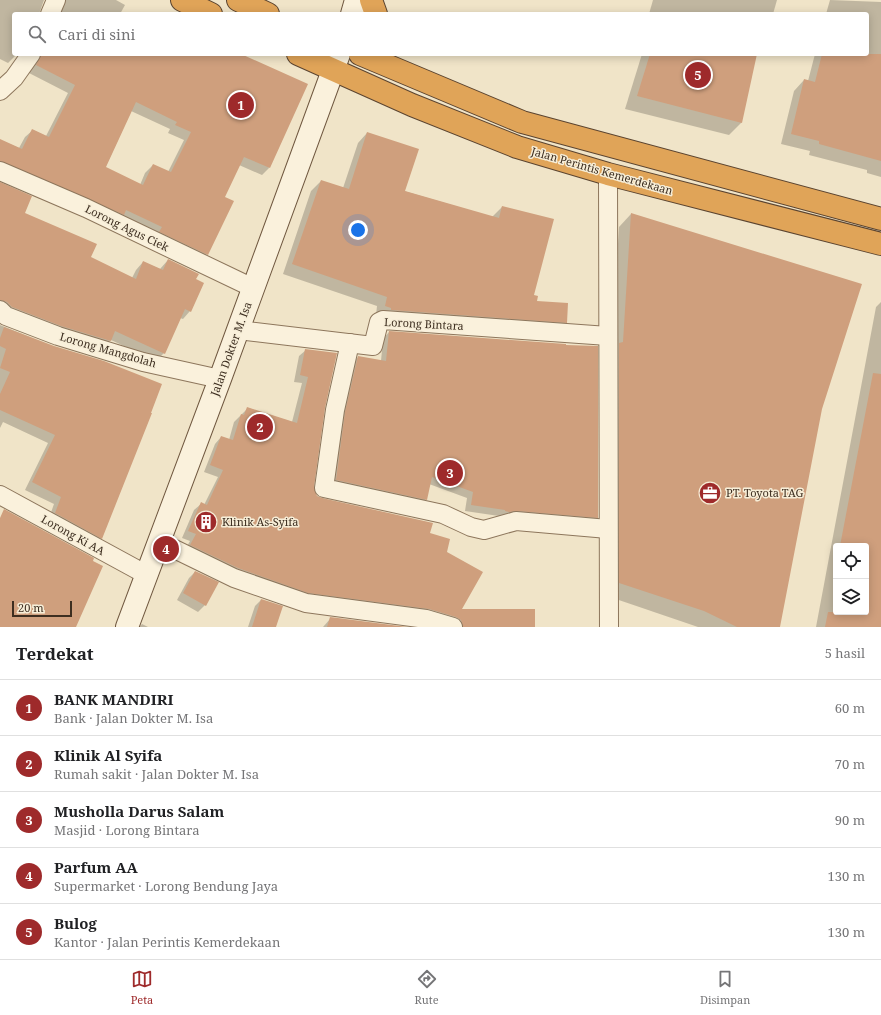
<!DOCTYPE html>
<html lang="id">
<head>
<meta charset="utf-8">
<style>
	:root { --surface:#fff; --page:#f6f6f6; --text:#202124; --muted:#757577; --line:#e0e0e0; --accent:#9e2a2b }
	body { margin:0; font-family:"Noto Serif",serif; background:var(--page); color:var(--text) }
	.controls { position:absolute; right:12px; bottom:12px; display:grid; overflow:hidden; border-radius:4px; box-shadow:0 2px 10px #0003 }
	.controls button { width:36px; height:36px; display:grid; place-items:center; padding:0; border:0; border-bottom:1px solid var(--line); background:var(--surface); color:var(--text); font:20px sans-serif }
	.scale { position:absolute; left:12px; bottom:10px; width:60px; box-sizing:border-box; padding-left:4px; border:2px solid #3d2e20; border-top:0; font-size:11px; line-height:14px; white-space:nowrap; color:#3d2e20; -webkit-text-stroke:3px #f7eed8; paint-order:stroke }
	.you { position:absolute; left:358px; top:230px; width:14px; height:14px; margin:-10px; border:3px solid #fff; border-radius:50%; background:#1a73e8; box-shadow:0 0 0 6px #1a73e833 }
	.badge { display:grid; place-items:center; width:26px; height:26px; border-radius:50%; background:var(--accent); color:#fff; font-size:13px; font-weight:700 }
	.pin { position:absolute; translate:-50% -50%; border:2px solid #fff; box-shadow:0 1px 4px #0006 }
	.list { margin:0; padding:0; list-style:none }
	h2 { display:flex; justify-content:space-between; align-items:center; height:52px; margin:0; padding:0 16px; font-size:17px }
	h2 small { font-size:13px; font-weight:400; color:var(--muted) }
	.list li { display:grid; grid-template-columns:26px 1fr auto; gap:12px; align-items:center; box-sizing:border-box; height:56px; padding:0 16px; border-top:1px solid var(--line) }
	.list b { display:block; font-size:15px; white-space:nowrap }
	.list p { margin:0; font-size:13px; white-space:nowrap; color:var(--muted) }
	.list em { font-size:13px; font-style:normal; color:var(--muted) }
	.icon { flex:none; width:22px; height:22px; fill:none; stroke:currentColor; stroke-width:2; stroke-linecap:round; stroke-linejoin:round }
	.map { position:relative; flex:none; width:881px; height:627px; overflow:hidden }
	.search { position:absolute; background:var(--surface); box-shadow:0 2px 10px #0003; left:12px; right:12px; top:12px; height:44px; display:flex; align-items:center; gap:10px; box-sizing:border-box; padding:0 14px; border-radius:4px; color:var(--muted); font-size:15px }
	.sheet { height:332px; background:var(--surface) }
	nav { display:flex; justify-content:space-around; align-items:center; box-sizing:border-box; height:56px; border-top:1px solid var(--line); background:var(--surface); font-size:11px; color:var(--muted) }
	nav a { display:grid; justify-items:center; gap:2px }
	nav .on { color:var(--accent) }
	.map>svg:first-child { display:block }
</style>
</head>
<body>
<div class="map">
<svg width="881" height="627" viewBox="0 0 881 627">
	<rect width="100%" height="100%" fill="#f0e4c8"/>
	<!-- shadow -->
	<g fill="#0003" fill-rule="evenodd">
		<path d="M0 0H44L39 14H14V54H17L8 63 0 59Z"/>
		<path d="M60 0H116L125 5 120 14H58Z"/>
		<path d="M653 0H777L773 14H649Z"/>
		<path d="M830 0 881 2V177L867 173V170L809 155 810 151 781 144 794 91 804 80 808 81 815 54H867V14H826Z"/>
		<path d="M30 54H239L269 168 262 175 239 165 224 197 207 254 199 262 0 170V140L19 148 25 137 33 130 46 136 68 93 29 73 34 63ZM131 111 170 129 168 133 184 140 168 172 153 165 145 173 140 185 105 168Z"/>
		<path d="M642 54H756L741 123 729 135 625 109Z"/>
		<path d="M367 133 404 191 492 217 502 207 536 302 566 322 556 332 376 315 377 306 283 274 311 191 321 181 343 188 358 143Z"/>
		<path d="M0 183 24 213 90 258 132 278 136 270 143 262 160 269 168 260 194 280 190 311 183 319 180 318 164 353 156 361 111 340 103 348 0 311Z"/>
		<path d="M631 214 821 409 779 627H698L607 596 611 352 619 227Z"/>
		<path d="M881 302V627H816L876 307ZM836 546H866V612H836Z"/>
		<path d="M0 325 54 347 101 538 94 546 48 521 54 504 25 490 48 443 3 422 0 428Z"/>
		<path d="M389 332 597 517 591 524 499 518V516L465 511 467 498 429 484 426 499 420 506 330 486 352 364 358 357 381 361 383 339Z"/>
		<path d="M306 350 324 408 313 487 316 496 429 534 446 553 460 610 534 627H453L301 599 184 552 190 541 182 538 194 510 201 504 204 505 218 477 204 472 215 444 221 437 229 440 234 422 248 408 292 422 302 383 294 382 299 356Z"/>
		<path d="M195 572 205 605 198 612 177 600 189 578Z"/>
		<path d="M261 600 275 627H248L255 606Z"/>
		<path d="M331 618 399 627H323Z"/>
		<path d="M142 624 148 627H139Z"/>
	</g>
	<!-- building -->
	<g fill="#cf9f7d" fill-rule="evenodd">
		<path d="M41 54H241L308 84 270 168 244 157 225 197 234 201 208 255 159 232 162 227 126 210 124 215 0 161V139L22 149 32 129 49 137 75 85 36 65ZM136 102 177 122 175 125 191 132 171 172 153 164 143 185 106 167Z"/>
		<path d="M650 54H757L742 123 637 96Z"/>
		<path d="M822 54H881V161L819 144V141L791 134 804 79 815 82Z"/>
		<path d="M367 132 419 149 405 191 499 218 502 206 554 219 534 295 538 296 537 301 568 303 567 323 391 310V308L385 306 387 297 292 264 321 180 349 189Z"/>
		<path d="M0 182 32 196 25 213 97 244 91 257 136 279 143 261 163 270 168 259 199 274 196 279 204 283 191 312 185 309 165 354 115 331 111 341 61 326 12 307 7 302 0 300Z"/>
		<path d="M631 213 862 284 822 409 780 627H737L704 611 619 583V343L623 342Z"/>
		<path d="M4 327 54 346 104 361 162 384 151 413H152L102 539 55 513 61 497 32 482 55 435 0 410V394L10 372 0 368 6 349 0 346V338Z"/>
		<path d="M389 331 566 344V345L598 346V518L517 511 509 512 505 511V510L471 505 473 492 432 477 427 500 336 480 345 412 358 356 386 361Z"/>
		<path d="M305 349 337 353 325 408 314 487 317 496 322 498 433 523 430 533 450 539 447 552 483 572 462 609H535V627H463L461 620 456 617 429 609 308 593 238 568 190 545 196 534 188 531 201 502 207 505 223 470 210 465 221 436 233 440 241 414 244 415 247 407 297 423 308 377 300 375Z"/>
		<path d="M873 373 881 374V627H825L828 612H866V546H840Z"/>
		<path d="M4 509 94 558 93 561 103 566 76 627H0V518Z"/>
		<path d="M195 571 219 582 206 606 183 593Z"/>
		<path d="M261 599 283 606 276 627H252Z"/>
		<path d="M330 617 407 627H327Z"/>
	</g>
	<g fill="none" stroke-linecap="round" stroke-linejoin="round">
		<!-- street casing -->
		<g stroke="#8d765c" stroke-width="20">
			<g id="street">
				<path d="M50 14 56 0"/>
				<path d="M0 91 14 78 31 54"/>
				<path d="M0 171 86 208 253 288"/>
				<path d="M608 174 609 627"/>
				<path d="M0 310 6 316 58 336 143 362 220 379"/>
				<path d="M238 330 373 346 379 322 383 320 608 336"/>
				<path d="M350 343 335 410 324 488 443 514 471 527 484 530 516 521 608 529"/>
				<path d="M0 495 147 575"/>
				<path d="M160 542 234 578 306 603 426 619 453 627"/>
			</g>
		</g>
		<!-- secondary casing -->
		<g stroke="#6f573f" stroke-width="24">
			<g id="secondary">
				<path d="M352 14 356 0"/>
				<path d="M127 627 220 379 339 54"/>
			</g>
		</g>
		<!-- highway casing -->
		<g stroke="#5b4430" stroke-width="24">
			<g id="highway">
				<path d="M182 0 211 14"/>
				<path d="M238 0 268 14"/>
				<path d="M371 0 376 14"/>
				<path d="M298 54 412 105 517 147 608 174 881 244"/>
				<path d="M360 54 522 122 881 219"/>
			</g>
		</g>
		<!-- street -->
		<use href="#street" stroke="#faf1dc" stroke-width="18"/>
		<!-- secondary -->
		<use href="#secondary" stroke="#faf1dc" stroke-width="22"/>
		<!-- highway -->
		<use href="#highway" stroke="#e0a458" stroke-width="22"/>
	</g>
	<!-- icons -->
	<defs>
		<g id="office-disc" transform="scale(1.15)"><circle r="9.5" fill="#9e2a2b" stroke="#f7eed8"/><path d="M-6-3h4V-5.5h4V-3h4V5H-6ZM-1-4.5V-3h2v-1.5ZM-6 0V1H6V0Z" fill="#fff"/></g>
		<g id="building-disc" transform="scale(1.15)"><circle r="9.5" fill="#9e2a2b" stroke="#f7eed8"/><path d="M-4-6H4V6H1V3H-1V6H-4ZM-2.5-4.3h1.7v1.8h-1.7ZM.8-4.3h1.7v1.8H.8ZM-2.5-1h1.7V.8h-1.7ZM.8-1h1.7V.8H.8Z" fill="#fff"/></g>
	</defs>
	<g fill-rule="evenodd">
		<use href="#office-disc" x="710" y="493"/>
		<use href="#building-disc" x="206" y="522"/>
	</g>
	<g text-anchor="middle" stroke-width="3" stroke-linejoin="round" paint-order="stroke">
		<!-- street labels -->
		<g font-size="11" fill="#3d2e20" stroke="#f7eed8">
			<text transform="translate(602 171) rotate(16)" y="4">Jalan Perintis Kemerdekaan</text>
			<text transform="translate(127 228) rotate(26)" y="4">Lorong Agus Ciek</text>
			<text transform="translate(424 324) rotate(3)" y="4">Lorong Bintara</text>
			<text transform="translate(231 349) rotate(-70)" y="4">Jalan Dokter M. Isa</text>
			<text transform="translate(108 350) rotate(16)" y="4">Lorong Mangdolah</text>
			<text transform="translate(73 535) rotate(29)" y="4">Lorong Ki AA</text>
		</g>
		<!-- poi labels -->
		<g font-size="11" fill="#3d2e20" stroke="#f7eed8" text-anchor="start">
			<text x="726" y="497">PT. Toyota TAG</text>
			<text x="222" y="526">Klinik As-Syifa</text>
		</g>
	</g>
</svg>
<div class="controls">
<button><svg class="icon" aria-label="locate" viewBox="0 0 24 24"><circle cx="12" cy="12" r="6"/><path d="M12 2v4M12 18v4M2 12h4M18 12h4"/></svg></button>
<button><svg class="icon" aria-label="layers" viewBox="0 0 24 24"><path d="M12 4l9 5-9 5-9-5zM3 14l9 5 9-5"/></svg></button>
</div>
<div class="scale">20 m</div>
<div class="you"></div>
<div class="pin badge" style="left:241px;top:105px">1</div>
<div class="pin badge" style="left:260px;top:427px">2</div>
<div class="pin badge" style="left:450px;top:473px">3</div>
<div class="pin badge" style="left:166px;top:549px">4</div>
<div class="pin badge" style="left:698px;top:75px">5</div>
<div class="search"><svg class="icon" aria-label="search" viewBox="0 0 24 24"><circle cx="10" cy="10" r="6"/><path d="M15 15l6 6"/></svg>Cari di sini</div>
</div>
<section class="sheet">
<h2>Terdekat<small>5 hasil</small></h2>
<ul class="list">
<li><span class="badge">1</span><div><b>BANK MANDIRI</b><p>Bank · Jalan Dokter M. Isa</p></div><em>60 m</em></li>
<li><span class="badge">2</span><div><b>Klinik Al Syifa</b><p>Rumah sakit · Jalan Dokter M. Isa</p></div><em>70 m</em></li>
<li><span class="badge">3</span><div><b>Musholla Darus Salam</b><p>Masjid · Lorong Bintara</p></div><em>90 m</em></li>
<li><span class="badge">4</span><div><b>Parfum AA</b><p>Supermarket · Lorong Bendung Jaya</p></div><em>130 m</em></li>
<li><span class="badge">5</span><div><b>Bulog</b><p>Kantor · Jalan Perintis Kemerdekaan</p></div><em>130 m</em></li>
</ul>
</section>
<nav>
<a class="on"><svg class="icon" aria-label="map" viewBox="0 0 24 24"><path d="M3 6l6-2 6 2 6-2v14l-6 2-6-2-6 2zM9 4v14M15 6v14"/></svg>Peta</a>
<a><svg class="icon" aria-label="directions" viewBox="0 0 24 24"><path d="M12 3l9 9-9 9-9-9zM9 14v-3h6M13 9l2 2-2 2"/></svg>Rute</a>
<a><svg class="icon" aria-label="saved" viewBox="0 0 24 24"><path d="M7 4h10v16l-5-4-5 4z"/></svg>Disimpan</a>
</nav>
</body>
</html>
